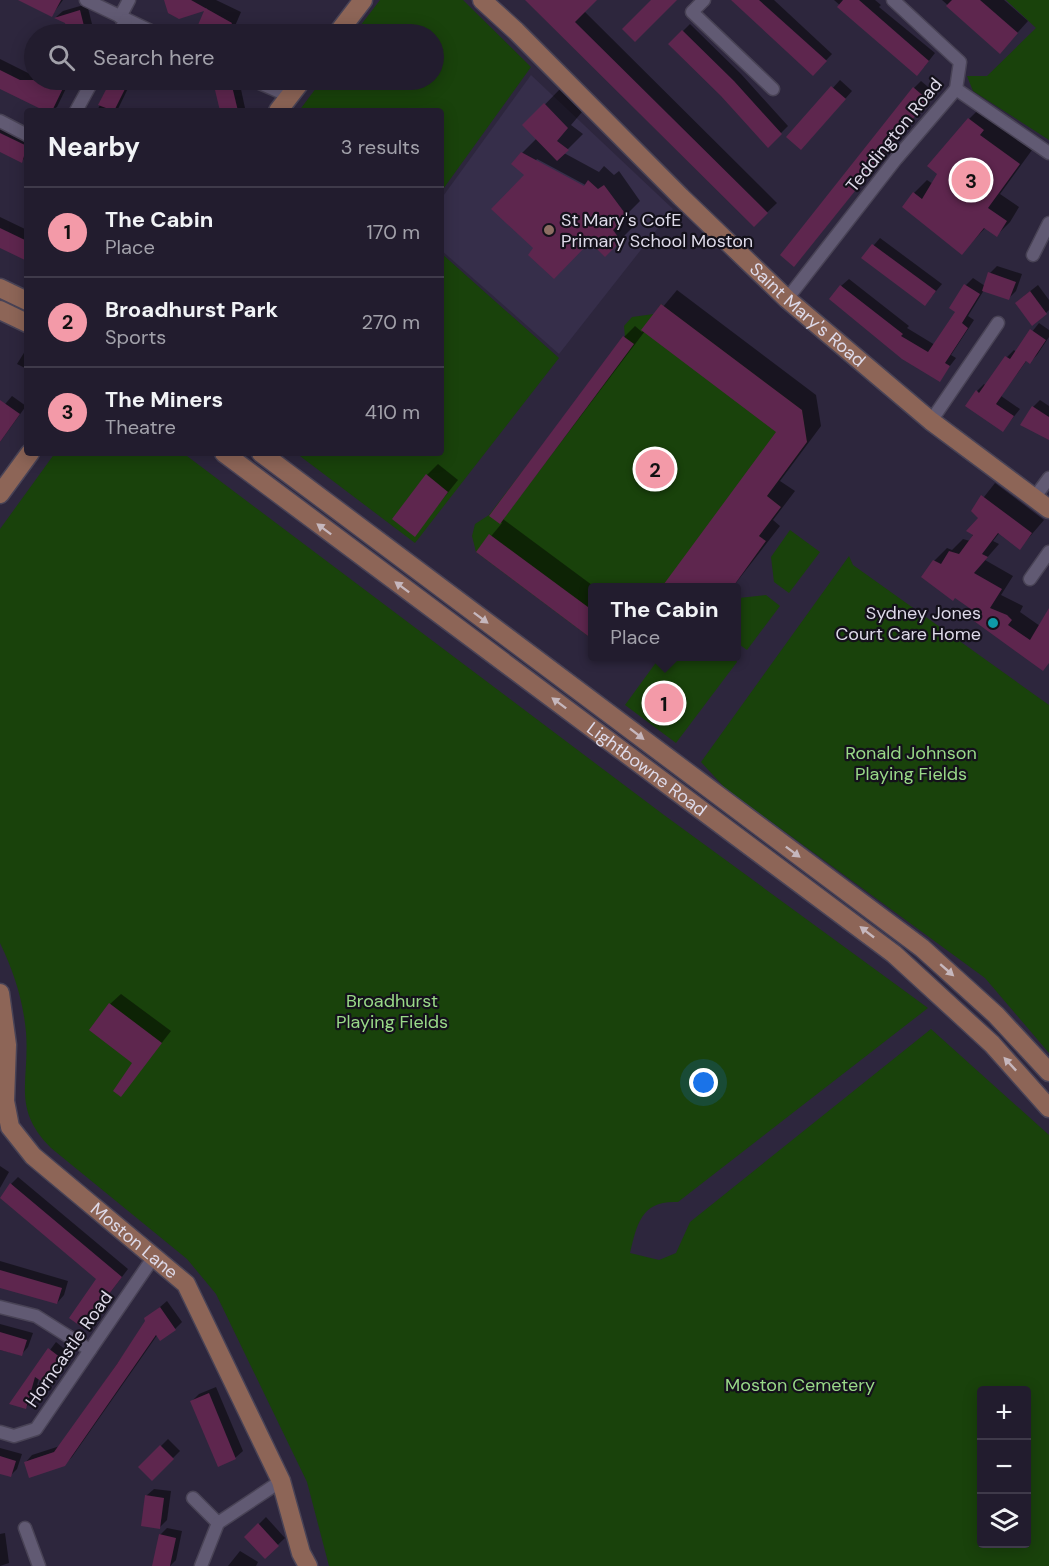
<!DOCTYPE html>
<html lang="en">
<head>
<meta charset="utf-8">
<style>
	:root { --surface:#221c2e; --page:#2e293a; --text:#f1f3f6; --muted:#a2a1aa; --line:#3f3a4a; --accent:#f39aa8 }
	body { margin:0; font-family:"DM Sans",sans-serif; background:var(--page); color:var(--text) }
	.controls { position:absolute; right:18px; bottom:18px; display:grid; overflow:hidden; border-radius:6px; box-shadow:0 3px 15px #0003 }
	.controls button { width:54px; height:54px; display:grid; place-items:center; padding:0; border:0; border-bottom:2px solid var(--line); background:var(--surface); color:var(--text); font:30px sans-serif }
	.you { position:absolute; left:704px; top:1083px; width:21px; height:21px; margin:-15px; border:4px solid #fff; border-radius:50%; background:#1a73e8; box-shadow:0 0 0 9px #1a73e833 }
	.badge { display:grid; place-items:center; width:39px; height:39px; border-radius:50%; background:var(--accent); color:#111; font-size:20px; font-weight:700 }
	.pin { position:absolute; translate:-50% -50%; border:3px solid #fff; box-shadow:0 2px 6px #0006 }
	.popup { position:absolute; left:588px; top:583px; width:153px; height:78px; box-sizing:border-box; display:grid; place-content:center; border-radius:6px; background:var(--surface); filter:drop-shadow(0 2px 4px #0005); font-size:20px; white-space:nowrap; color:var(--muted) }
	.popup b { font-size:22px; color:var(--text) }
	.popup::after { content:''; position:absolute; left:50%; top:100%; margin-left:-12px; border:12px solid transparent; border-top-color:var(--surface) }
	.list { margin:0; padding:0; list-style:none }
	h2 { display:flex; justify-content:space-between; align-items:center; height:78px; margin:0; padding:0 24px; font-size:26px }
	h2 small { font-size:20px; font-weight:400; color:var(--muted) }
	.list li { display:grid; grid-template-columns:39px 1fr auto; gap:18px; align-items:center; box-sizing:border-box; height:90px; padding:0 24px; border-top:2px solid var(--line) }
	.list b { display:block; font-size:22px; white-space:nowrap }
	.list p { margin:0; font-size:20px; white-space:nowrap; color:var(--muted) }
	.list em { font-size:20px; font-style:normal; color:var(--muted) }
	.icon { flex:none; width:33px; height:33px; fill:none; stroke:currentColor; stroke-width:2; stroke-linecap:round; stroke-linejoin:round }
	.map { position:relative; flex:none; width:1049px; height:1566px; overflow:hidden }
	.search { position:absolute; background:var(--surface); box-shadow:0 3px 15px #0003; left:24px; top:24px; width:420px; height:66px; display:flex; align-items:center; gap:15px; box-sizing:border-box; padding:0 21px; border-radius:33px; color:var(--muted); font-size:22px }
	.panel { position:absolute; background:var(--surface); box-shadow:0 3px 15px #0003; left:24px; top:108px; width:420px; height:348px; border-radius:6px }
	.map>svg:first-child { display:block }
</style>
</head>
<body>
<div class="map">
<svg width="1049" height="1566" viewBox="0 0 1049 1566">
	<rect width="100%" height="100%" fill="#2d263d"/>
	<!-- built -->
	<path fill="#362e4a" d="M531 75 673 209 559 354 441 250V199Z"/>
	<!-- green -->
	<g fill="#19420b" fill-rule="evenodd">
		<path d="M380 0H463L531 67 441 192V111H299L322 80H434V34H354Z"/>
		<path d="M1006 0H1049V140L973 91 967 76H987L1036 28Z"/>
		<path d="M441 253 559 358 415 543 296 453H441Z"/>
		<path d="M661 304 802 410 807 442 767 496 781 507 759 536 766 541 732 587 592 588V639L476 552 472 536 475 524 489 515 625 337 624 326 632 317 654 314Z"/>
		<path d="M55 453H183L664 815 928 1008 678 1202C642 1200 637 1223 630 1253L659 1260 676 1253 690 1222 931 1029 1049 1135V1566H329L307 1482 216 1294 187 1259 51 1148C11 1108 30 1081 26 1032 23 1000 14 972 0 943V529ZM982 1390H1026V1544H982Z"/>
		<path d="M790 530 820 552 789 593 774 582 771 557Z"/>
		<path d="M849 556 853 565 1049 705V1053L985 978 725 788 701 762Z"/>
		<path d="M766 595 780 606 747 650 736 642V603L739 598Z"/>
		<path d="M660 657H735L737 662 676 743 625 705Z"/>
	</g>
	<!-- shadow -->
	<g fill="#0007" fill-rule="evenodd">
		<path d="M20 0H63L52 15Z"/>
		<path d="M166 0H216L241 12 235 26 227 34H221L200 24 207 8 179 17Z"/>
		<path d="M527 0H595L584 11 777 203 754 225Z"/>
		<path d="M743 0H774L832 54 813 74Z"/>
		<path d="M834 0H875L881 5 879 7 935 53 924 67 868 30Z"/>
		<path d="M942 0H1004L1028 21 1000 52Z"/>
		<path d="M87 4 94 32 91 34H70L67 22 56 17 63 11Z"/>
		<path d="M291 24 293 34H258L263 29Z"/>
		<path d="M690 24 741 74 788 126 768 146 723 95 670 44Z"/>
		<path d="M0 59 34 76V80L48 83 50 80H70L57 107 51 111 0 87Z"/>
		<path d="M112 80H132L117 111H97Z"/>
		<path d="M183 80H207L199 88Z"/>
		<path d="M239 80 245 108 242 111H222L217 91 224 84Z"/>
		<path d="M840 80 852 91 808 141 789 137Z"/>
		<path d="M921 81 934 92 794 265 914 88Z"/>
		<path d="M560 89 582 112 571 125 583 134 564 153 599 172 604 166 614 175 619 171 640 201 627 214 635 225 605 255 590 240 535 248 522 153 537 138 525 125ZM537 159 591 188 590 191 535 162Z"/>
		<path d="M982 106 992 121 1032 150 1000 194 1019 207 1010 222 997 235 986 227 962 253 914 193 927 180 933 184 969 119Z"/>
		<path d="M0 122 27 136V155L22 161 0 150Z"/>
		<path d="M0 217 27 230V260L0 247Z"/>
		<path d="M880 238 942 284 932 296 863 258Z"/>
		<path d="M997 266 1022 274 1016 291 1009 298 984 290 968 316 974 320 951 355 956 358 939 380 841 286 849 279 909 326 907 328 935 345 957 311 951 307 966 285 973 278 985 286 990 273Z"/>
		<path d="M1038 285 1049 300V310L1046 313 1024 296Z"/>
		<path d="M677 290 816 395 821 426 780 481 795 491 773 520 780 526 732 588 778 432 645 331 503 519 596 588H592V637L478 552 502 523 491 515 624 337 635 326 642 332Z"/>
		<path d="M1039 323 1049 330V337L1037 355 1030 362 1027 360 1001 396 1020 409 1003 430 977 391 984 384 986 386 1007 357 1014 350 1016 352Z"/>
		<path d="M27 348V369L17 364Z"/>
		<path d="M12 396 26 406 0 442V410Z"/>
		<path d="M1040 400 1049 406V439L1033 407Z"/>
		<path d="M438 464 458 480 414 535 427 475Z"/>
		<path d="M995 483 1044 520 1020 548 1000 532 993 541 999 544 985 560 1013 576 1001 595 1023 606 1020 612 1040 626 1049 611V663L980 614 934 561 947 548 952 550 963 539 970 541 980 518 973 511Z"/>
		<path d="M663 680 687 699 673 718 660 683Z"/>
		<path d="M121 994 171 1031 121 1095 134 1063 110 1004Z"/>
		<path d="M0 1166 9 1172 0 1188Z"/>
		<path d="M18 1177 128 1269 90 1319 98 1279 11 1184Z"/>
		<path d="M0 1258V1261L68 1281 64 1295 57 1303 0 1286Z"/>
		<path d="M167 1301 182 1322 175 1329 158 1334 72 1457 64 1465 25 1463 32 1455 60 1446 147 1321 146 1319Z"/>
		<path d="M0 1324 33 1333 28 1347 21 1355 0 1350Z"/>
		<path d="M56 1342 67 1351 44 1381 39 1378 33 1400 26 1407 11 1403Z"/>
		<path d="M216 1387 243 1451 235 1458 192 1401 199 1394Z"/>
		<path d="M168 1439 180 1451 152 1479 140 1467Z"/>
		<path d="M0 1448 22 1454 17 1469 10 1476 0 1473Z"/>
		<path d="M154 1489 171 1491 167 1520 160 1527 146 1496Z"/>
		<path d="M266 1517 285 1538 265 1557 246 1537Z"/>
		<path d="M167 1528 182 1531 176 1560 170 1566H161L160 1535Z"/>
		<path d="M5 1533 9 1563 0 1566V1534Z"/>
		<path d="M240 1551 258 1562 256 1566H228Z"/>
	</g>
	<!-- building -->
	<g fill="#5e264e">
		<path d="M18 0H61L52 17Z"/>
		<path d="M164 0H191L232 23 227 34H218L198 25 204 11 179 19 168 13Z"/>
		<path d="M525 0H597L575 22 768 213 754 227Z"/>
		<path d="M651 0H677L635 42 622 29Z"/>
		<path d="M731 0H759L827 61 813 76Z"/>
		<path d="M843 0H859L929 61 917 76 837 7Z"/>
		<path d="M952 0H980L1018 33 1000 54 946 6Z"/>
		<path d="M80 10 86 34H69L65 23 54 18Z"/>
		<path d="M682 30 734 81 782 134 768 148 721 96 668 44Z"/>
		<path d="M0 70 20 80H67L52 111H45L0 89Z"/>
		<path d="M111 80 127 85 114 111 98 105Z"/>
		<path d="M232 86 238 111H220L215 90Z"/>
		<path d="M831 86 846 99 801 150 786 137Z"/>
		<path d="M913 87 928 100 794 267 780 255Z"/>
		<path d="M544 103 568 128 557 141 569 150 557 161 522 125Z"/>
		<path d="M968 118 984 130 980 135 1020 164 988 208 1007 221 997 237 984 228 962 255 902 207 913 192 922 199 937 174 927 166Z"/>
		<path d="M0 133 27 146 22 163 0 152Z"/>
		<path d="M521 152 584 186 588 180 598 189 604 185 627 216 613 230 621 241 605 257 590 242 554 279 528 255 533 248 491 209 524 175 511 164Z"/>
		<path d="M0 228 27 241V261L0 248Z"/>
		<path d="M872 244 936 291 925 306 861 258Z"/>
		<path d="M988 272 1016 282 1009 300 982 291Z"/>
		<path d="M964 284 980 294 962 323 968 328 945 363 950 366 940 382 902 359 829 299 840 285 903 334 901 336 928 352 955 312 949 308Z"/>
		<path d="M1030 291 1047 314 1032 326 1015 303Z"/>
		<path d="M661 304 802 410 807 442 767 496 781 507 759 536 766 541 732 588H661L776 432 641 330Z"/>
		<path d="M1030 329 1046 340 1030 364 1026 361 996 404 1014 416 1003 432 965 406 976 390 979 393 1005 356 1010 359Z"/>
		<path d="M623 336 634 344 500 524 489 516Z"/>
		<path d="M0 400 20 414 0 442Z"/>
		<path d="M1032 406 1049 417V440L1020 425Z"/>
		<path d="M426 474 448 492 415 537 392 519Z"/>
		<path d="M981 495 1032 533 1020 550 998 533 982 554 988 557 974 573 1002 589 990 608 1007 615 1012 620 1008 625 1030 640 1049 608V663L1043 671 974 621 978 614 955 598 953 601 921 577 933 560 941 564 949 551 959 554 973 535 966 531 978 518 971 511Z"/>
		<path d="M489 534 592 610V639L476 552Z"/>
		<path d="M659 682 686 703 670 723 643 703Z"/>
		<path d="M109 1003 162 1043 121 1097 113 1091 132 1063 89 1030Z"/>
		<path d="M10 1183 122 1277 83 1328 69 1318 96 1279 0 1198Z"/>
		<path d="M0 1270 62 1288 57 1304 0 1288Z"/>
		<path d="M160 1307 176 1330 160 1341 156 1335 65 1466 29 1478 24 1462 54 1452 117 1364 145 1321 144 1318Z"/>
		<path d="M0 1332 27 1340 22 1356 0 1350Z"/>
		<path d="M48 1348 61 1358 44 1383 35 1377 26 1409 9 1404Z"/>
		<path d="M209 1393 236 1459 218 1467 190 1401Z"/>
		<path d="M160 1445 174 1459 152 1481 138 1467Z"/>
		<path d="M0 1456 16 1461 11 1477 0 1474Z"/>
		<path d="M145 1495 164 1498 160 1529 141 1526Z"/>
		<path d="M258 1523 279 1546 265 1559 244 1537Z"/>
		<path d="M159 1534 176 1538 170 1566H152Z"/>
	</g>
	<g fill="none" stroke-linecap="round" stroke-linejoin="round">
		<!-- street casing -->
		<g stroke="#494356" stroke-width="15">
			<g id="street">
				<path d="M86 0 157 34"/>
				<path d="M704 0 692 12 773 89"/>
				<path d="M120 17 129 0"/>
				<path d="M118 34 126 20"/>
				<path d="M253 80 289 96"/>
				<path d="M956 89 1049 153"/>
				<path d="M76 111 93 80"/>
				<path d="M0 121 27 135"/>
				<path d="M1033 255 1049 223"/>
				<path d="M787 299 896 159 956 89 960 62 893 0"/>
				<path d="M931 421 998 323"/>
				<path d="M1035 497 1049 478"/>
				<path d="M1030 579 1049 552"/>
				<path d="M0 1307 36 1316 90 1350"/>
				<path d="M0 1432 14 1436 36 1429 153 1258"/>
				<path d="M193 1498 218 1523"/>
				<path d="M25 1528 39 1566"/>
				<path d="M201 1566 218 1523 281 1481"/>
			</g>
		</g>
		<!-- secondary casing -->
		<g stroke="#494356" stroke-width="21">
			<g id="secondary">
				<path id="s1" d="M482 0 516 31 681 197 787 299 931 421 1049 509"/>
				<path d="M337 34 363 0"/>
				<path d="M278 111 302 80"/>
				<path d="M0 288 27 301"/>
				<path d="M0 310 27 323"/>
				<path id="s2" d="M224 453 894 954 992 1044 1049 1108"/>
				<path d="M261 453 922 948 996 1015 1049 1072"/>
				<path d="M0 494 30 453"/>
				<path id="s3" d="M0 993 7 1045 5 1101 10 1127 33 1156 186 1284 281 1481 301 1553 308 1566"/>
			</g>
		</g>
		<!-- street -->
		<use href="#street" stroke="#615a73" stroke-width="12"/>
		<!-- secondary -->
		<use href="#secondary" stroke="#8d6557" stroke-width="18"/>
	</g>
	<!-- one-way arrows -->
	<defs><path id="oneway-solid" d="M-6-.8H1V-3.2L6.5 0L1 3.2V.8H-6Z" transform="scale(1.5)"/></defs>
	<g fill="#c6b7bd">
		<use href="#oneway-solid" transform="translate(324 529) rotate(-143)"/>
		<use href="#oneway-solid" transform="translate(402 587) rotate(-143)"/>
		<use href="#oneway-solid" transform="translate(481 618) rotate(37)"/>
		<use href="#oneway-solid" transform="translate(559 703) rotate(-143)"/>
		<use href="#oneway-solid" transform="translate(637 734) rotate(38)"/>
		<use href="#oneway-solid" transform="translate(793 852) rotate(37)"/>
		<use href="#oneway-solid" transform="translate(867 932) rotate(-142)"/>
		<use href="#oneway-solid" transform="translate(947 970) rotate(41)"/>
		<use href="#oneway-solid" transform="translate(1010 1064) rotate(-133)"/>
	</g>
	<!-- markers -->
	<circle fill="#8d6e63" stroke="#14111b" stroke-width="2" cx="549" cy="230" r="6"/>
	<circle fill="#0f9aa8" stroke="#14111b" stroke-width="2" cx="993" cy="623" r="6"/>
	<g text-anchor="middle" stroke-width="4.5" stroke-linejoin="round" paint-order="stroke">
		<!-- street labels -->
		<g font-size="18" fill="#dedae9" stroke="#14111b">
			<text transform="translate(894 135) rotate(-51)" y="6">Teddington Road</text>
			<text dy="6" stroke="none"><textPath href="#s1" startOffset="453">Saint Mary's Road</textPath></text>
			<text dy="6" stroke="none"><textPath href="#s2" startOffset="528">Lightbowne Road</textPath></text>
			<text dy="6" stroke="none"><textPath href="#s3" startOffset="304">Moston Lane</textPath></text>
			<text transform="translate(69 1349) rotate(-55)" y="6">Horncastle Road</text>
		</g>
		<!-- poi labels -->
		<g font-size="18" fill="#dedae9" stroke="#14111b" text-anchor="start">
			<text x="561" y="226">St Mary's CofE<tspan x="561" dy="21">Primary School Moston</tspan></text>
			<text x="981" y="619" text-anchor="end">Sydney Jones<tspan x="981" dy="21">Court Care Home</tspan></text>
		</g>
		<!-- park labels -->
		<g font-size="18" fill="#99d988" stroke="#14111b">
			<text x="911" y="759">Ronald Johnson<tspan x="911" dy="21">Playing Fields</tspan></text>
			<text x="392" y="1007">Broadhurst<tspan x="392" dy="21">Playing Fields</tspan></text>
			<text x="800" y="1391">Moston Cemetery</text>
		</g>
	</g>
</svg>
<div class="controls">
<button>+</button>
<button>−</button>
<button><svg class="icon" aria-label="layers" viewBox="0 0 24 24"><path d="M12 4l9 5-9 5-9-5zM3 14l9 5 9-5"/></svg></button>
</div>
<div class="you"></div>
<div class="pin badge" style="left:664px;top:703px">1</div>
<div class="popup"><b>The Cabin</b>Place</div>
<div class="pin badge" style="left:655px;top:469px">2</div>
<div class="pin badge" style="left:971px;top:180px">3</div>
<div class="search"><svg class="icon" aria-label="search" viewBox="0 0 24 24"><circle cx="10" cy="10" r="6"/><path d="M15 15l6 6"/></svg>Search here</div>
<section class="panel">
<h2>Nearby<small>3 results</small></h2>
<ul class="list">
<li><span class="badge">1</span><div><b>The Cabin</b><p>Place</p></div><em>170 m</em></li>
<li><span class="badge">2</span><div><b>Broadhurst Park</b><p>Sports</p></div><em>270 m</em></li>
<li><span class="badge">3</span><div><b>The Miners</b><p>Theatre</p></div><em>410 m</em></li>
</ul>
</section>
</div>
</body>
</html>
